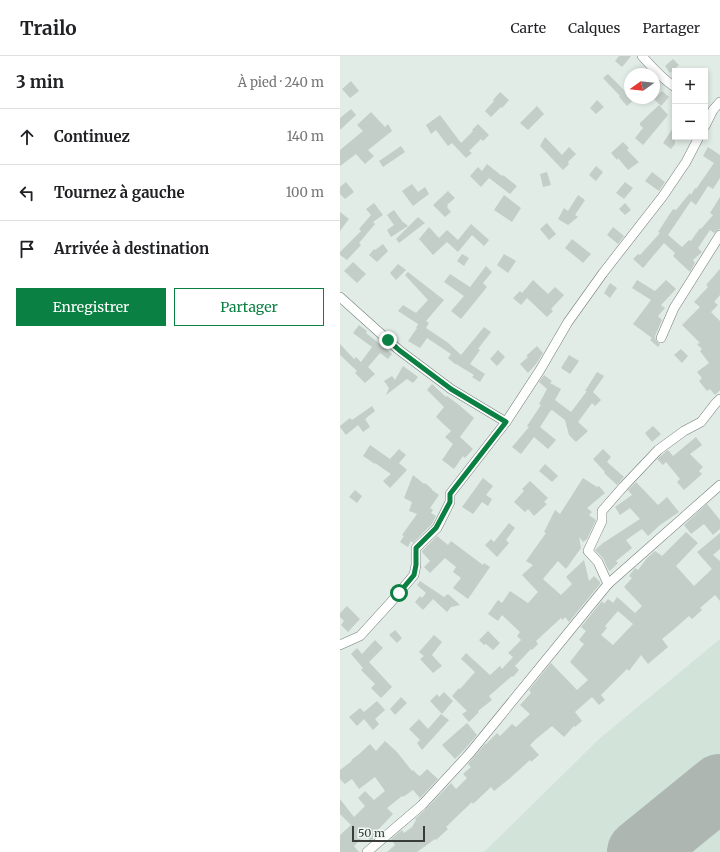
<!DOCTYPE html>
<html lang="fr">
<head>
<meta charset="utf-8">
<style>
	:root { --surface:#fff; --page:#f6f6f6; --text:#202124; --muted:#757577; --line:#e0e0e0; --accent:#0b8043 }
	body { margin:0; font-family:Merriweather,serif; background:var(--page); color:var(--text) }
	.controls { position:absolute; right:12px; top:12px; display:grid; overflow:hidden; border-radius:0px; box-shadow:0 2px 6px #0003 }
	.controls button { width:36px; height:36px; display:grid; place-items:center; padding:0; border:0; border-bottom:1px solid var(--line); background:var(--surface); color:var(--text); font:20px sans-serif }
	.compass { position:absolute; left:284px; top:12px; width:36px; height:36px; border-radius:50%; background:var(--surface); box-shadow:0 2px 6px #0003; rotate:255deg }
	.scale { position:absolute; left:12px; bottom:10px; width:73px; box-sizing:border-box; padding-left:4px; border:2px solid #383d3a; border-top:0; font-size:11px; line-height:14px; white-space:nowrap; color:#383d3a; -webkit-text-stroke:3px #eff9f3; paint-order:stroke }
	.stop { position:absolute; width:12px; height:12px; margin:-9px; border:3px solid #0b8043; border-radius:50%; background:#fff }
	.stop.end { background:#0b8043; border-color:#fff; box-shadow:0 1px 4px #0008 }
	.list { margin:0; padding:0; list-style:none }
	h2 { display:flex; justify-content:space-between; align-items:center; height:52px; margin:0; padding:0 16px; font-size:17px }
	h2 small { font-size:13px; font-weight:400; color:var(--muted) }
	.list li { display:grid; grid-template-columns:26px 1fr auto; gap:12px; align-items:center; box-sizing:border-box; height:56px; padding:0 16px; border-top:1px solid var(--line) }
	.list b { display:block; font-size:15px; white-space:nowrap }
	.list em { font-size:13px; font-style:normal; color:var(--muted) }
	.actions { display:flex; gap:8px; padding:12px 16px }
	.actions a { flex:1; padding:9px 0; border:1px solid var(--accent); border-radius:0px; text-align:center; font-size:14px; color:var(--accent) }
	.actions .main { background:var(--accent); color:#fff }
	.icon { flex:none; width:22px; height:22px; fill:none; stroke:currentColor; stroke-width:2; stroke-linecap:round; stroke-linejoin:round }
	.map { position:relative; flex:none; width:380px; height:796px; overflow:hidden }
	header { display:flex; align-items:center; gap:24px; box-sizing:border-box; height:56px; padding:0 20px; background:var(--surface); border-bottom:1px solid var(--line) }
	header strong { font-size:19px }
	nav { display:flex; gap:22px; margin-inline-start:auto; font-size:14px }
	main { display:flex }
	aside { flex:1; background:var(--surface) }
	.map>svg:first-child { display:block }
</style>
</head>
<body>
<header>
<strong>Trailo</strong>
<nav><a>Carte</a><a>Calques</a><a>Partager</a></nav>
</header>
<main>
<aside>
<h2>3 min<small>À pied · 240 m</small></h2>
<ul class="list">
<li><svg class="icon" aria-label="ahead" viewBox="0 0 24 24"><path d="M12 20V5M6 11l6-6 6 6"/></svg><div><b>Continuez</b></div><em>140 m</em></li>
<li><svg class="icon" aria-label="left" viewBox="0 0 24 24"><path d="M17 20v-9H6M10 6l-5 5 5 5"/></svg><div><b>Tournez à gauche</b></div><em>100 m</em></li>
<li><svg class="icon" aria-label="arrive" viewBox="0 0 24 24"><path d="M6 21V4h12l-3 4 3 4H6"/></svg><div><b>Arrivée à destination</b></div></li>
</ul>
<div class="actions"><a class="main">Enregistrer</a><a>Partager</a></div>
</aside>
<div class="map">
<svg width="380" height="796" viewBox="0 0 380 796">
	<rect width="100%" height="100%" fill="#e1ece6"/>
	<!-- built -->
	<path fill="#d2e4d9" d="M380 583V796H144L259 683Z"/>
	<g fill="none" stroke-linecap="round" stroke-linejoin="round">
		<!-- runway -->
		<path stroke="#adb6b1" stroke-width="66" d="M300 796 380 731"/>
	</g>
	<!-- building -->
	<g fill="#c4cec8" fill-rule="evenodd">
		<path d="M279 0H291L282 11 275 5Z"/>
		<path d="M333 3 339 9 330 17 325 10Z"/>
		<path d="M268 18 285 35 286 34 290 38V42H294L295 43 287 50 279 41 280 40 263 22Z"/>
		<path d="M11 25 19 35 10 42 2 33Z"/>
		<path d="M322 35 329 41 321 50 314 43Z"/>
		<path d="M160 36 169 44 162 52 161 51 151 61 145 55 154 45 153 44Z"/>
		<path d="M257 44 264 51 256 58 250 52Z"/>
		<path d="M319 49 328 59 303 89 295 82 303 72 300 69V67Z"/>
		<path d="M197 50 204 58 188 74 180 67Z"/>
		<path d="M11 53 16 59 0 74V62Z"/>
		<path d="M31 56 45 71 48 68 52 75 28 94 34 100 25 108 16 98 0 110V94L23 75 17 69Z"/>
		<path d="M100 59 121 87 133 75 132 74 138 68 149 79 143 85 141 83 129 95 132 97 126 102 112 87 108 90 96 74 91 78 86 69Z"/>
		<path d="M335 69V88L331 93 323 87Z"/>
		<path d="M205 81 222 99 229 91 236 98 228 106 229 108 223 114 200 90Z"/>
		<path d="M283 86 289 92 287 94 299 106 288 114 278 102 277 104 271 97Z"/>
		<path d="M61 90 65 96 43 111 39 105Z"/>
		<path d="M368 91 380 99V122L373 133 368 130 356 149 351 145 328 179 342 191 349 184 351 185 360 172 361 173 373 159 370 157 380 141V173L377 174 374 177 370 174 358 192 362 196 353 204 355 207 350 216 333 200 335 197 324 187 303 212 293 203 298 198 300 199 320 177 318 176 333 153 336 154 350 137 351 139 355 132 356 133 374 107 363 100Z"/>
		<path d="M147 108 162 120 163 119 177 130 170 138 149 122 141 131 130 120 138 111 142 115Z"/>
		<path d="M256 110 263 116 256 125 249 119Z"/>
		<path d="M207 116 211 129 203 131 200 118Z"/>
		<path d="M312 116 325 126 319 135 305 125Z"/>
		<path d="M6 126 14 136 5 143 0 138V131Z"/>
		<path d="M285 126 293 132 284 143 276 137Z"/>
		<path d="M72 128 78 136 85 131 89 138 73 150 62 135Z"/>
		<path d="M108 135 115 142 107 149 108 150 107 151 111 156 105 161 93 149Z"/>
		<path d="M164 139 181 152 172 166 154 154Z"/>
		<path d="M238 139 245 144 235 159 238 161 228 169 218 163 224 152 228 155Z"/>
		<path d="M34 147 43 159 33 166 35 168 19 187 21 189 7 204 0 199V196L21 175 19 173 31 159 26 153Z"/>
		<path d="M285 147 291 154 285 159 279 153Z"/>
		<path d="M54 154 62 165 68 170 51 181 47 174 54 169 47 159Z"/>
		<path d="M0 156 9 163 0 175Z"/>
		<path d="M78 161 85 167 59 187 56 183Z"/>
		<path d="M207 167 216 178 209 184 200 173Z"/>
		<path d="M131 168 149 184 144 190 132 179 118 196 107 186 93 199 79 183 89 171 99 182 107 174 118 184Z"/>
		<path d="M273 171 284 180 278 188 267 179Z"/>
		<path d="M232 183 251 198 243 207 225 192Z"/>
		<path d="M43 188 48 195 37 206 29 199 34 193 35 194Z"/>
		<path d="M122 198 129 202 124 210 117 205Z"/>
		<path d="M164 198 176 205 168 217 157 209Z"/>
		<path d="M13 206 26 218 17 227 4 215Z"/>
		<path d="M58 208 66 214 56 224 50 217Z"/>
		<path d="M146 210 152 216 143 227 147 231 121 263 111 255 124 240 104 226 110 218 130 231Z"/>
		<path d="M380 213V239L374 246 378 249 371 256 380 265V334L375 339 370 333 367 335 359 325 362 322 357 316 369 307 360 295 362 293 357 288 360 287 342 269 360 251 354 246 368 231 366 229Z"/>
		<path d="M68 216 104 244 86 265 89 267 86 272 107 286 121 299 144 271 151 276 138 293 140 294 130 308 145 318 140 326 132 321 134 319 116 308H115L108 302 111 298 87 282 80 292 68 285 77 272H76L78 268 58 255 63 249 76 257 88 244 65 219Z"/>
		<path d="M193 224 208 238 215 231 224 239 211 253 213 255 207 261 187 242 181 249 173 242 180 235 182 237Z"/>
		<path d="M297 224 315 235 326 224 336 233 321 249 325 252 318 260 322 264 315 280 316 285 320 288 318 291 310 284 312 282 293 268 311 244 292 232Z"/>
		<path d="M270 227 277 232 270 242 264 237Z"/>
		<path d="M19 269 27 275 26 277 52 298 48 303 40 297 28 311 35 318 25 327 15 317 17 315 0 299V288L14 303 16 301 21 306 32 291 13 277Z"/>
		<path d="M197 290 203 297 196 308 188 317 180 308 188 301 186 300Z"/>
		<path d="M341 293 348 300 342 307 334 299Z"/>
		<path d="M158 294 165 301 157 310 150 303Z"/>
		<path d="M229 299 239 305 230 318 221 312Z"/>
		<path d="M63 310 78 321 73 327 67 323 46 339 49 332 44 325 52 320 55 324Z"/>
		<path d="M257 316 264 320 253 336 261 344 255 350 252 347 238 366 248 375 236 386 229 379 225 364 212 354V355L211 354 200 371 216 384 208 393 194 381 181 398 172 391 189 371 187 370 201 349 199 348 207 333 199 326 204 319 212 325 210 327 221 333 215 344 231 356 247 335H245Z"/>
		<path d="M92 328 106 341 107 340 119 349 134 362 120 381 133 393 125 402 123 400 114 413 102 404 113 388 105 381 111 375 96 361 104 351 87 334Z"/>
		<path d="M32 350 35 355 25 363 30 371 23 376 18 369 6 379 0 371V370L10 362 12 364Z"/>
		<path d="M313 370 321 378 312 386 305 377Z"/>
		<path d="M356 381 362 389 350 398 363 411 359 415 362 418 344 434 337 426 340 423 326 406 323 409 317 403 328 394 333 400Z"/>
		<path d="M30 389 50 403 59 393 66 399 59 407 67 414 50 432 43 425 51 418 35 407V408L23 400Z"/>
		<path d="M263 393 271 401 267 406 284 421 277 429 264 417 265 416 253 403Z"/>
		<path d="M205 408 218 420 212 426 199 415Z"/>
		<path d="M73 419 84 428 85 427 92 433V434L99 439 90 452 93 454 91 457 96 460 92 468 73 487 71 485 68 491 60 486 64 480 62 479 77 458 69 455 72 446 64 442Z"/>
		<path d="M143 422 153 430 146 439 152 443 148 450 142 446 133 458 122 451Z"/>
		<path d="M243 422 257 431 259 430 265 437 247 452 252 456 249 459 256 464 247 483 243 486 239 481 241 492 226 513 218 505 203 523 221 539 232 528 226 521 244 504 249 525 254 520 260 526V528L229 566 225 561 223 564 221 562 196 585 198 588 192 594 191 593 175 610 179 614 173 621 172 620 149 640 152 644 138 655 139 656 129 666 122 658 127 655 112 640 119 632 120 633 135 616 121 603 126 597 150 619 160 610 162 613 173 601 168 597 181 584 177 580 180 576 162 559 158 565 148 558 158 544 162 547 170 535 188 547 198 536 182 519 193 509 186 505 206 477 204 476 215 454 220 458Z"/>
		<path d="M190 425 208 442 204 446 207 448 194 460 188 453 185 456 174 446 184 435 182 433Z"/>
		<path d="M296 426 318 449 327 441 339 456 320 469 308 480 302 473 286 484 292 492 276 505 278 507 270 515 268 513 263 502 255 494 263 487 300 463 290 452 280 459 275 451 292 439 288 434Z"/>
		<path d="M15 434 22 440 17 447 9 441Z"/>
		<path d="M367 448 380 464V473L373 479 364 468 351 478 344 469Z"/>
		<path d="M169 467 175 472 166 484 169 487 157 501 145 489 151 483 154 486Z"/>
		<path d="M346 476 358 487 336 510 354 530 372 513 357 496 380 477V493L373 499 380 505V545L375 539 360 552 362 554 352 563 349 560 333 574 322 583 328 591 308 608 301 599 289 615 287 613 261 639 265 644 259 649 252 641 235 656 242 665 235 671 234 670 224 681 212 670 196 683 190 689 199 699 191 706 190 704 169 723 154 735 151 731 133 748 132 746 106 771 108 773 96 784 95 783 77 796H47L55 789 51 783 62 774 64 777 72 771 76 764 75 763 86 753 111 727 116 733 127 722 123 718 131 711 128 708 145 688H146L157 677 160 680 172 668 176 671 190 658 180 649 191 637 189 634 211 607 237 634 248 624 230 606 244 588 239 584 246 575 241 571 262 545 264 548 268 543 273 547 277 541 295 557 302 550 284 531 292 522 289 520 295 512 298 514 307 502 315 495 322 500ZM278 555 293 568 273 589 261 579 267 572 265 570Z"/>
		<path d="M97 480 108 489 111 485 143 509 144 507 150 511 128 543 113 532 121 522 113 516 116 511 105 502 90 517 84 511 90 505 82 496V495Z"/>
		<path d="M80 525 104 541 108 538 120 549 111 551 107 556 93 543 83 554 75 546 80 540 82 542 86 537 77 529Z"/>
		<path d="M7 550 20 563 8 576 1 569 4 565 0 561V557Z"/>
		<path d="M55 574 62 582 57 587 49 579Z"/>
		<path d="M148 575 160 587 153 594 146 588 144 589 139 584Z"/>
		<path d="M94 579 102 586 92 599 102 610 93 617 80 603 84 600 79 596Z"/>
		<path d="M35 584 43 592 29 606 52 631 41 642 31 632 35 628 21 614 23 612 11 598 17 592 22 598Z"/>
		<path d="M104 636 113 645 102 658 90 645 97 638 99 641Z"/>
		<path d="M61 641 67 647 55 659 50 653Z"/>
		<path d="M37 645 45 654 35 663 39 668 33 674 24 663 17 670 9 661 20 652 24 656Z"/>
		<path d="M101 658 109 664 82 694 77 687 80 684 69 673 79 663 88 673Z"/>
		<path d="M127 667 137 679 125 693 115 703 102 689Z"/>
		<path d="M45 685 57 696 72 715 73 714 78 719 80 720 87 713 98 723 80 742 73 734 63 741 62 740 47 752 53 758 35 777 37 779 31 785 25 779 14 790 19 796H0V779L11 769 0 758V743L14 761 25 750 18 742 25 735 34 744 45 735 35 721 19 733 12 723 5 728 0 723V714L12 705 11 704 18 699 30 688 36 695Z"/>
	</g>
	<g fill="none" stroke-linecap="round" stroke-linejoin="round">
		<!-- street casing -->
		<g stroke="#727c76" stroke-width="10">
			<g id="street">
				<path d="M302 0C312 11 322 23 335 31"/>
				<path d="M365 70 373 54 380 46"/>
				<path d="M0 241 59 294 111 333 166 366"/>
				<path d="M321 282 334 252 380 179"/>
				<path d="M268 528 258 506 248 495 262 465V455L283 431 318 394 344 375 361 366 375 348 380 343"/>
				<path d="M0 589 20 580 51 546 74 519 76 509V492L97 472 110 446V438L166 366 200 314 228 266 263 217 323 140 346 106 359 81"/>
				<path d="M27 796 82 749 130 697 268 528 380 429"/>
			</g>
		</g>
		<!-- street -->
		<use href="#street" stroke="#fff" stroke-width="9"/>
	</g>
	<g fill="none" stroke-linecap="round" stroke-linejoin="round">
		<!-- route -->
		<path stroke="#0b8043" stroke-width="5" d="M48 284 59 294 111 333 166 366 110 438V446L96 472 76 492V509L74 519 59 537"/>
	</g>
</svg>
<div class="controls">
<button>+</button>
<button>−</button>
</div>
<svg class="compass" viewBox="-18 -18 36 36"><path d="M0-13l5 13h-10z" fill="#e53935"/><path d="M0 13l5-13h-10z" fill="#757577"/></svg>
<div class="scale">50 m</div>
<div class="stop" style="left:59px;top:537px"></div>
<div class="stop end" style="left:48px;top:284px"></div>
</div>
</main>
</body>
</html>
